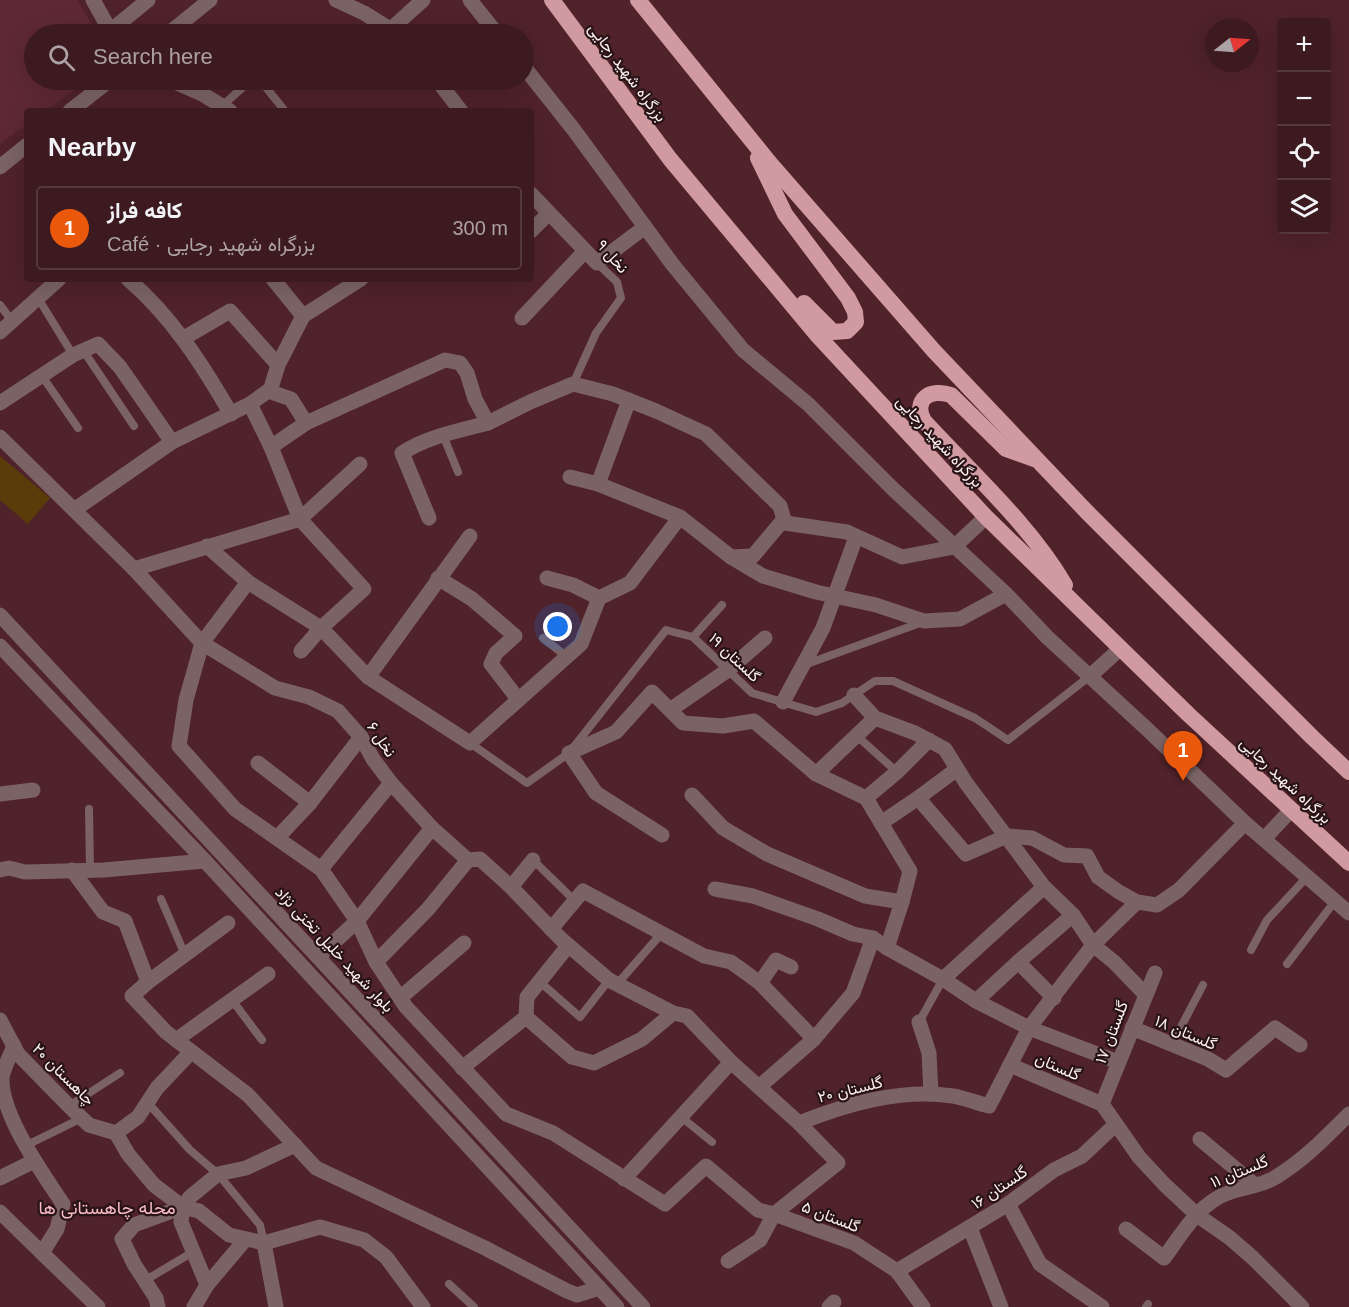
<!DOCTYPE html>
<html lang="en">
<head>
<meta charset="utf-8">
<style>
	:root { --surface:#3c1a1f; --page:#432328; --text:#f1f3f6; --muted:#aca1a4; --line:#55383d; --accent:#ea580c }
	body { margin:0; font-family:Helvetica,Vazirmatn,sans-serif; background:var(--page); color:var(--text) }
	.controls { position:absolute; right:18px; top:18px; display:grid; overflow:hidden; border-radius:6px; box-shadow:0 6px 24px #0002 }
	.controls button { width:54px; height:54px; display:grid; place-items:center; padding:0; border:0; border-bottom:2px solid var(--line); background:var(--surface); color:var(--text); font:30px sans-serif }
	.compass { position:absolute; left:1205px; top:18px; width:54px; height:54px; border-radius:50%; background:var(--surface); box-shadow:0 6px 24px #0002; rotate:73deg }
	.you { position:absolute; left:558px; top:627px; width:21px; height:21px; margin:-15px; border:4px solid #fff; border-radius:50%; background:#1a73e8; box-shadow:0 0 0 9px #1a73e833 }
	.badge { display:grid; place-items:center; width:39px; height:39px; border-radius:50%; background:var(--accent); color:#fff; font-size:20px; font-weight:700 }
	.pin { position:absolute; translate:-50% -50px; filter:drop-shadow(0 2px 3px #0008) }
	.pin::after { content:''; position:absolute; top:32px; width:21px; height:18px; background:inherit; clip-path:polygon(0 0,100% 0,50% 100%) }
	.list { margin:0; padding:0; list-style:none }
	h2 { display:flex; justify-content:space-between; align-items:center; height:78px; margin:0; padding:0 24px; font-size:26px }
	h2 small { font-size:20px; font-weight:400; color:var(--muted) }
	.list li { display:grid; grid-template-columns:39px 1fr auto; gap:18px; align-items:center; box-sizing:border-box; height:84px; margin:0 12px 12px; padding:0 12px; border:2px solid var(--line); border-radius:6px }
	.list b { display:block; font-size:22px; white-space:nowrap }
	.list p { margin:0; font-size:20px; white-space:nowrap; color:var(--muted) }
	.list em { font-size:20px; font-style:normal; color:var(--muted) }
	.icon { flex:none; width:33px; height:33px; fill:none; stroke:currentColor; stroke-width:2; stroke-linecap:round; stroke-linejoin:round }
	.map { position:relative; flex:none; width:1349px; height:1307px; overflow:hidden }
	.search { position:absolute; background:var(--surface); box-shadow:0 6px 24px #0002; left:24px; top:24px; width:510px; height:66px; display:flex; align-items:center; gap:15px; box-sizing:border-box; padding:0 21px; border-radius:33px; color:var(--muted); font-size:22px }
	.panel { position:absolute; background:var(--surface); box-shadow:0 6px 24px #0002; left:24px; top:108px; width:510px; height:174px; border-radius:6px }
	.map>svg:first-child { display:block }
</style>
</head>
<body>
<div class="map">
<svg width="1349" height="1307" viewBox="0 0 1349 1307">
	<rect width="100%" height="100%" fill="#502229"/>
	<!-- built -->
	<path fill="#5e2932" d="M0 0H77L98 34H34V80H88L45 111H27V124L0 144Z"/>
	<!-- pitch -->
	<path fill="#5a3b0a" d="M0 456 50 498 28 524 0 500Z"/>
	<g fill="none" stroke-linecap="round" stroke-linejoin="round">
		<!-- service -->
		<g stroke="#7b6365" stroke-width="8">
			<path d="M260 80 285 111"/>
			<path d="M222 106 251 80"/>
			<path d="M38 298 73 355"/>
			<path d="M0 305 12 321"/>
			<path d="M83 350 134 426"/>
			<path d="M42 376 78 428"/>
			<path d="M573 384 596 333 621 298 617 282 597 263"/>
			<path d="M443 435 458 472"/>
			<path d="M693 637 722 605"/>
			<path d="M543 638 567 657"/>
			<path d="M804 665 920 623"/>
			<path d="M857 736 897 772"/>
			<path d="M470 743 527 783 569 753 666 630 693 637 752 693 816 712 842 703 875 681H893L975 718 1008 740 1090 676"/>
			<path d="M89 809 90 870"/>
			<path d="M533 860 575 901"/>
			<path d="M161 899 185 955"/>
			<path d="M1251 950 1267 920 1307 877"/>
			<path d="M1287 964 1335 901"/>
			<path d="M540 982 580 1017 609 980"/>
			<path d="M618 983 661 934"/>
			<path d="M232 1000 262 1040"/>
			<path d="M919 1022 943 979"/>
			<path d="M1172 1044 1203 985"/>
			<path d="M148 1103 190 1150 218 1174 260 1225 264 1243"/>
			<path d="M69 1106 120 1073"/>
			<path d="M680 1116 712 1142"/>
			<path d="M25 1146 82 1118"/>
			<path d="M144 1281 193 1252"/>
			<path d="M449 1284 474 1307"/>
			<path d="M1146 1307 1148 1304"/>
		</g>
		<!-- minor -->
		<g stroke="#7b6365" stroke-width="15">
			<path d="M93 0 112 34"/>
			<path d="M336 0 364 13 398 34"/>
			<path d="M470 0 497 34"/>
			<path d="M391 29 423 0"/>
			<path d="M109 32 148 0"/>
			<path d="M168 34 210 0"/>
			<path d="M524 67 574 130 673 265 743 350 808 404 892 488 1006 594 1047 637 1147 729 1245 823 1349 913"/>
			<path d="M170 80 204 95 230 111"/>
			<path d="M437 80 461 111"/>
			<path d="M70 111 110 80"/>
			<path d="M0 167 27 145"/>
			<path d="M531 194 597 263 645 227"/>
			<path d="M531 231 548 214"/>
			<path d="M128 279C172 317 202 364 231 414"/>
			<path d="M273 279 303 316"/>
			<path d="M522 318 585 251"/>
			<path d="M0 332 59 279"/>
			<path d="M184 338 230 311 278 365"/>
			<path d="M268 391 291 399 306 423 445 360 460 363 467 373 475 399 488 423 530 402 573 384 613 394 656 411 706 434 780 506 785 523 847 532 902 557 954 547 986 517"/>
			<path d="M0 403 73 355 98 344 120 367 172 442"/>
			<path d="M250 404 271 447 300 519 364 589 321 628 301 651"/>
			<path d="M271 447 306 423"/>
			<path d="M570 477 598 484 680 517 731 557 763 576 816 592 876 605 924 621 960 619 1006 594"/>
			<path d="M598 484 629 400"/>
			<path d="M74 510 172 442 250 404 268 391 271 388 278 365 303 316 361 279"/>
			<path d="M429 518 402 453C428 436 459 431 488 423"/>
			<path d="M207 546 248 582 321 628 368 677 470 743 581 644 599 598"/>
			<path d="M731 557 753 556 784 519"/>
			<path d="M134 569 300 519 360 464"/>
			<path d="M438 578 472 599 515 636 496 653 491 664 518 699"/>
			<path d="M547 578 573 585 599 598 630 583 680 517"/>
			<path d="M248 582 202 643 186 700 179 746 235 809 321 869 357 921 376 962 406 1007 506 1114 553 1133 665 1204 706 1166 758 1210 774 1214 838 1163 799 1123"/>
			<path d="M1090 676 1121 648"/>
			<path d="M368 677 470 536"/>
			<path d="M854 695 875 718 915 733 945 749 966 783 1044 887 1073 915 1093 945 1114 962 1145 994"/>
			<path d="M783 702 823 628 856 537"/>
			<path d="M670 710 728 670 765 638"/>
			<path d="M258 763 310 803"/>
			<path d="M816 774 875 718"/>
			<path d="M0 794 33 790"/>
			<path d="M692 795 723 828 767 854 865 896 902 902"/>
			<path d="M866 798 910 871 902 902 887 948 943 979 976 1001 1029 1028 1010 1065 1102 1104 1139 1157 1164 1184 1197 1215 1230 1238 1253 1258 1302 1307"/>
			<path d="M918 798 957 769"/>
			<path d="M881 823 918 798 966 854 1007 836 1032 838 1064 855 1087 856 1098 877 1119 892 1137 902 1157 905 1179 890 1245 823"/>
			<path d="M662 835 596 793 569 753 616 732 652 692 683 723 723 726 754 721 816 774 866 798 897 772 929 740"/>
			<path d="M277 838 310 803 361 737"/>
			<path d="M1264 839 1291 810"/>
			<path d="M321 869 391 783"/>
			<path d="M0 870 9 868 25 872 104 870 205 861"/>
			<path d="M72 870 103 912 125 921 148 982 132 996 166 1032 248 1095 316 1168 485 1248 567 1291 577 1295 599 1288"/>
			<path d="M511 887 533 860"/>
			<path d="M715 889 753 896 818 919 853 934 873 938 887 948"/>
			<path d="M551 929 583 891 704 956 731 962 760 983"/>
			<path d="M318 957 357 921 432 828"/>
			<path d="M376 962 428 909 468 860"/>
			<path d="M1018 962 1054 998"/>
			<path d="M943 979 1044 887"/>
			<path d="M148 982 228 923"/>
			<path d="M400 998 464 943"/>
			<path d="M976 1001 1018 962 1073 915"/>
			<path d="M526 1017 572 1057 594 1063 642 1039 673 1013"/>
			<path d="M0 1020 18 1054 69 1106 89 1125 116 1133 138 1117 157 1088 191 1052"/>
			<path d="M919 1022 929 1053 931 1094"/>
			<path d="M1132 1028 1208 1059 1226 1070 1275 1028 1300 1045"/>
			<path d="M814 1039 853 993 873 938"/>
			<path d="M176 1040 268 974"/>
			<path d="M14 1046C10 1056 4 1067 2 1077 0 1114 43 1174 63 1204L57 1229 42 1253 98 1307"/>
			<path d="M1118 1062 1029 1028 1093 945 1137 902"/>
			<path d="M462 1068 526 1017 527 997 568 946"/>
			<path d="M760 1086 814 1039 760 983 776 960 791 967"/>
			<path d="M1102 1104 1155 973"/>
			<path d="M116 1133 128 1154 154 1185 183 1207 199 1211 229 1235 264 1243"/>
			<path d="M1200 1139 1255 1185"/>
			<path d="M0 1178 34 1161"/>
			<path d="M624 1179 731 1062 799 1123C847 1104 901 1088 953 1096 965 1098 977 1103 989 1106L1010 1065"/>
			<path d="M1008 1204 1040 1264 1102 1307"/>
			<path d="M0 1212 42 1253"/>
			<path d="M970 1228 1001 1307"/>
			<path d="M1126 1229 1164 1258C1181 1235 1199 1203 1228 1193 1243 1187 1262 1186 1276 1177 1304 1160 1326 1137 1349 1114"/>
			<path d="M728 1261 760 1240 774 1214 854 1243 897 1271 923 1307"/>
			<path d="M897 1271 1008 1204 1054 1170 1082 1156 1115 1125"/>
			<path d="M207 1285 181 1222 183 1207 190 1197 218 1174 246 1168 295 1145"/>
			<path d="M158 1307 156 1298 134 1264 122 1239 134 1225 183 1207"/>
			<path d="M194 1307 207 1285 245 1240"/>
			<path d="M276 1307 264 1243 320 1227 364 1240 386 1257 423 1307"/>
			<path d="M829 1307 834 1302"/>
		</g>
		<!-- tertiary -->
		<g stroke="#7b6365" stroke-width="15">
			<path d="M0 437 134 569 202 643 275 688 309 697 338 711 361 737 373 759 391 783 432 828 468 860 480 859 511 887 561 939 609 980 673 1013 687 1016 731 1062"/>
			<path d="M0 615 643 1307"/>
			<path d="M0 646 205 861 617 1307"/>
		</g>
		<!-- trunk -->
		<g stroke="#d09aa0" stroke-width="16">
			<path d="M552 0 670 159 818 336 986 517 1188 714 1349 863"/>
			<path d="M638 0 769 162 934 351 1086 511 1312 737 1349 772"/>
			<path d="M758 158 785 214 848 298 855 312 856 322 847 331 833 332 804 303"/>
			<path d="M1034 459 1006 449 951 395C931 388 912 399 924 421 973 474 1029 524 1065 585"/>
		</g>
	</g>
	<g text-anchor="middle" stroke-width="4.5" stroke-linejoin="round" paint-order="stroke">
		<!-- street labels -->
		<g font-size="16" fill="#fdf0f1" stroke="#281316">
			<text transform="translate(628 72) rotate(53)" y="6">بزرگراه شهید رجایی</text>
			<text transform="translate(613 256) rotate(48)" y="6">نخل ۹</text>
			<text transform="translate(940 441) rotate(47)" y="6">بزرگراه شهید رجایی</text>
			<text transform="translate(735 657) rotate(43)" y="6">گلستان ۱۹</text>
			<text transform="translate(382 739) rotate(56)" y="6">نخل ۶</text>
			<text transform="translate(1286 780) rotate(43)" y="6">بزرگراه شهید رجایی</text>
			<text transform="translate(335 949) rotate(47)" y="6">بلوار شهید خلیل تختی نژاد</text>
			<text transform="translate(1111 1032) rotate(-69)" y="6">گلستان ۱۷</text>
			<text transform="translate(1186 1032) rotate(23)" y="6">گلستان ۱۸</text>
			<text transform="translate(1058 1066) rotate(23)" y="6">گلستان</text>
			<text transform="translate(64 1074) rotate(45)" y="6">چاهستان ۲۰</text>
			<text transform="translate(850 1089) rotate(-14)" y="6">گلستان ۲۰</text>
			<text transform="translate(1239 1171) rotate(-22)" y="6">گلستان ۱۱</text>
			<text transform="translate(999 1187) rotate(-34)" y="6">گلستان ۱۶</text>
			<text transform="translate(831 1216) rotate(21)" y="6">گلستان ۵</text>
		</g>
		<!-- neighbourhood labels -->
		<g font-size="18" fill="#f7bbc1" stroke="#281316">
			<text x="107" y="1214">محله چاهستانی ها</text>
		</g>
	</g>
</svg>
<div class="controls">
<button>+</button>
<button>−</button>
<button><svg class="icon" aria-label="locate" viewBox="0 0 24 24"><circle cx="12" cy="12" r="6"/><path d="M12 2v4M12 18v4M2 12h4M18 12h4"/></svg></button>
<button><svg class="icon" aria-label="layers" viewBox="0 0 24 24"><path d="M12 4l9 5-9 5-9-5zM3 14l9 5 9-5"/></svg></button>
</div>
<svg class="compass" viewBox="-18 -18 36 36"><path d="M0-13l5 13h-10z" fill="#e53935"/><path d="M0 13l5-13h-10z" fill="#aca1a4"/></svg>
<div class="you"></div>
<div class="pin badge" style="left:1183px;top:781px">1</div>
<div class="search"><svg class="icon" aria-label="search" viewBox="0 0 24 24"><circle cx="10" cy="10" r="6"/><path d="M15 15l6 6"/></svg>Search here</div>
<section class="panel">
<h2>Nearby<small></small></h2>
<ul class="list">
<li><span class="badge">1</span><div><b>کافه فراز</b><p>Café · بزرگراه شهید رجایی</p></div><em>300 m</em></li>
</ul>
</section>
</div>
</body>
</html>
